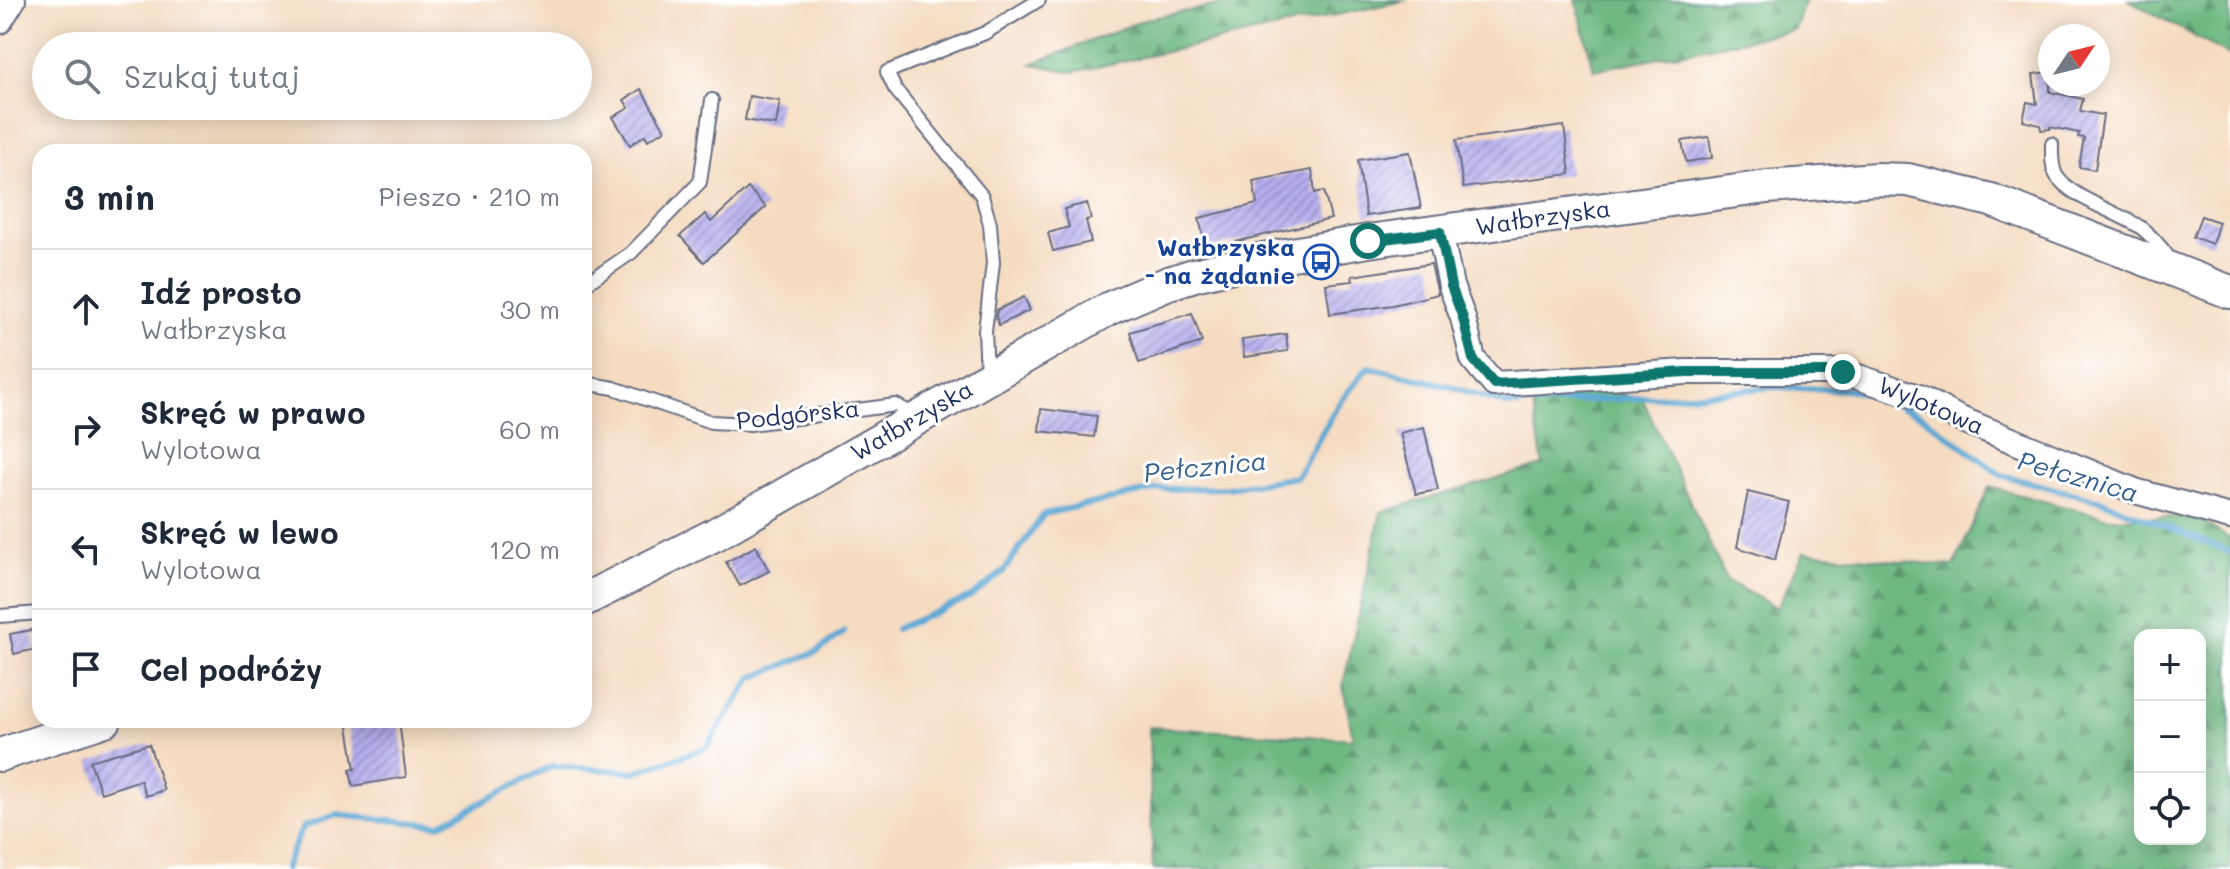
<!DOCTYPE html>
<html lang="pl">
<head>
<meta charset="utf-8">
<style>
	:root { --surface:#fff; --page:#f2f2f3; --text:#1f2937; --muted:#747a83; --line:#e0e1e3 }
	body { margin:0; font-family:Mali,sans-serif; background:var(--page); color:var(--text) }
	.controls { position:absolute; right:24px; bottom:24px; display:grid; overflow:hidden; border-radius:16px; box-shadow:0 4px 20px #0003 }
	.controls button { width:72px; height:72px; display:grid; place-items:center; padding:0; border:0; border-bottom:2px solid var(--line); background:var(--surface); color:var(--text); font:40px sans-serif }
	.compass { position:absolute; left:2038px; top:24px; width:72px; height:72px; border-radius:50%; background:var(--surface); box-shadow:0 4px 20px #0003; rotate:55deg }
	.stop { position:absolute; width:24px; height:24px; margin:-18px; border:6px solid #0f766e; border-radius:50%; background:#fff }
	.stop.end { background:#0f766e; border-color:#fff; box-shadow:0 2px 8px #0008 }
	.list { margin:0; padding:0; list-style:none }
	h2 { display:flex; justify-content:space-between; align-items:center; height:104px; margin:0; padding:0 32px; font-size:34px }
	h2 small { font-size:26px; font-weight:400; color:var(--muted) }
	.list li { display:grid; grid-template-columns:52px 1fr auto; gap:24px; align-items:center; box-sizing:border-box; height:120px; padding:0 32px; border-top:2px solid var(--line) }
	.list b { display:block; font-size:30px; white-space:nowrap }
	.list p { margin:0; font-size:26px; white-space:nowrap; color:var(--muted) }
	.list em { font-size:26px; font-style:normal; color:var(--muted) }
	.icon { flex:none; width:44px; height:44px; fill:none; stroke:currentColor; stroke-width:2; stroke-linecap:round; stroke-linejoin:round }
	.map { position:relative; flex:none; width:2230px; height:869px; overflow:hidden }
	.search { position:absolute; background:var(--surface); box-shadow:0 4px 20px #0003; left:32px; top:32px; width:560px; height:88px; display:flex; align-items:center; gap:20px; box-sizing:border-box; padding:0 28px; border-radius:44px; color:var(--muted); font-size:30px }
	.panel { position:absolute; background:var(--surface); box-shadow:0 4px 20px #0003; left:32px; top:144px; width:560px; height:584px; border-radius:24px }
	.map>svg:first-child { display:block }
</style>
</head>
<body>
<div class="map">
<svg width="2230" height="869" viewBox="0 0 2230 869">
	<defs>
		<pattern id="forest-firs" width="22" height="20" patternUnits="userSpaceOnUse" patternTransform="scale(2)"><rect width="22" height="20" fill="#6db880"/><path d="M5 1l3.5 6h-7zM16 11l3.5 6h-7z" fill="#59966c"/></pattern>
		<pattern id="building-hatch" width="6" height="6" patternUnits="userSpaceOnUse" patternTransform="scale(2)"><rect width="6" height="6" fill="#b5aded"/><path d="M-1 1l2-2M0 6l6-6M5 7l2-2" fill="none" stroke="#928dc3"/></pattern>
	</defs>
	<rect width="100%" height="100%" fill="#fff"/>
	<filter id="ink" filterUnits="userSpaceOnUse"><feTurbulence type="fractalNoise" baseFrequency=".0125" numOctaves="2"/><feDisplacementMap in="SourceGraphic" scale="16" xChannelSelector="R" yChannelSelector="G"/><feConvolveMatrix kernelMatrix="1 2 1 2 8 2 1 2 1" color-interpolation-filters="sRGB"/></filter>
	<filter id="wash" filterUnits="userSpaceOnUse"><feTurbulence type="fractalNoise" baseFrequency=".006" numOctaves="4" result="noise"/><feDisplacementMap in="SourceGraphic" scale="32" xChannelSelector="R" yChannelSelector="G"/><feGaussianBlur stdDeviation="1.8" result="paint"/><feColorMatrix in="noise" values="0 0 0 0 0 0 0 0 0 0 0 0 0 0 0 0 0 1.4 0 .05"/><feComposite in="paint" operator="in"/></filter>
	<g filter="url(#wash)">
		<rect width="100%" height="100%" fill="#f5dcc1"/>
		<!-- forest -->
		<g fill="url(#forest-firs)" stroke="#44746f" stroke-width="2" fill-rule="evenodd">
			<path d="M1244 0H1407L1073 72 1032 64 1146 19Z"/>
			<path d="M1576 0H1805L1795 30 1594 70Z"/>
			<path d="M2129 0H2230V56Z"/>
			<path d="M1600 388 1643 400 1727 581 1777 608 1804 552 1954 566 1989 487 2109 518 2196 517 2230 539V869H1153L1149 727 1353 739 1343 685 1381 512 1543 465 1532 399ZM2140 635H2200V839H2140Z"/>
		</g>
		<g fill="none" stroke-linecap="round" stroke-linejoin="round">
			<!-- stream -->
			<g stroke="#5ba7d4" stroke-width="6">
				<path d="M896 629 971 597 1003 572 1044 514 1158 489 1228 488 1297 477 1338 405 1368 367 1449 386 1508 405 1707 394 1771 387 1853 390 1884 400 1923 417 2001 475 2102 501 2230 552"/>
				<path d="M284 869 303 827 336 815 439 825 552 766 635 772 706 748 752 678 818 651 844 632"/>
			</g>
		</g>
		<g id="blocks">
			<!-- building -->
			<g fill="url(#building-hatch)">
				<path d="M2050 72V92L2083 99 2080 111 2103 115 2095 170 2079 167 2084 138 2078 137 2079 133 2050 127V129L2041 130 2040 125 2023 121 2027 102 2037 104 2033 74Z"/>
				<path d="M641 89 665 130 648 140 645 135 630 145 613 117 629 108 624 100Z"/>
				<path d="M749 96 780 101 776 125 745 120Z"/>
				<path d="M1564 126 1570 174 1463 188 1456 140Z"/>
				<path d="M1709 137 1712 158 1686 162 1682 141Z"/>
				<path d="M1410 152 1421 208 1366 216 1358 160Z"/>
				<path d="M1312 170 1315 193 1324 191 1331 219 1206 249 1199 218 1257 204 1253 181Z"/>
				<path d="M748 188 766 207 704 262 680 236 705 214 711 222Z"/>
				<path d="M1087 203 1091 219 1086 220 1091 242 1053 251 1048 233 1069 227 1064 209Z"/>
				<path d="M2201 216 2219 222 2212 244 2193 237Z"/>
				<path d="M1431 264 1438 294 1393 305 1330 314 1326 284 1353 281 1352 276Z"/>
				<path d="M1024 297 1030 310 999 325 996 317 997 310Z"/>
				<path d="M1192 313 1202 342 1139 363 1130 332Z"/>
				<path d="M1286 334 1288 351 1244 357 1242 340Z"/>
				<path d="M1041 409 1097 416 1094 437 1039 431Z"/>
				<path d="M1424 427 1438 490 1416 494 1400 433Z"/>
				<path d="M1748 492 1789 502 1775 560 1737 547Z"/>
				<path d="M756 546 769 571 740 586 726 562Z"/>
				<path d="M32 630 36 649 14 654 10 634Z"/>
				<path d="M347 720H399L406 777 353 786 350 770 355 769Z"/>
				<path d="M149 744 164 790 146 796 140 780 101 793 90 761Z"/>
			</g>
		</g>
	</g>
	<g filter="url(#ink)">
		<use href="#blocks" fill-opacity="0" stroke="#676c81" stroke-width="2"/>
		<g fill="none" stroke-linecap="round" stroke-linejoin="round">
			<!-- lane casing -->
			<g stroke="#676c81" stroke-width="16">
				<g id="lane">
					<path d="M2052 144C2052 154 2051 165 2056 175 2069 197 2117 212 2140 227 2151 235 2162 248 2170 259"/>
					<path d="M584 285 631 253 700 182 712 100"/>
					<path d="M987 374 985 331 993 263 990 224 982 196 895 89 887 72 985 33 1039 0"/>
					<path d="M584 383 614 388 711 422 750 424 896 405 915 415"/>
					<path d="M0 616 40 613"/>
				</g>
			</g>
			<!-- street casing -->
			<g stroke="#676c81" stroke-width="28">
				<g id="street">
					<path d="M0 21 13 0"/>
					<path d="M1440 232 1451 286 1463 318 1473 359 1494 384 1686 372H1843L1921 398 1958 418 2135 491 2230 517"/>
				</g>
			</g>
			<!-- secondary casing -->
			<g stroke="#676c81" stroke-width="36">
				<g id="secondary">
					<path d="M584 600 714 535 1110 308 1166 284 1194 275 1263 259 1368 241 1767 187 1877 179 1908 180 1991 200 2230 292"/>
					<path d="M0 755 105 720"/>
				</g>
			</g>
			<!-- lane -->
			<use href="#lane" stroke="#fff" stroke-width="12"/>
			<!-- street -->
			<use href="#street" stroke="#fff" stroke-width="24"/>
			<!-- secondary -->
			<use href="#secondary" stroke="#fff" stroke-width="32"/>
		</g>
	</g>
	<g fill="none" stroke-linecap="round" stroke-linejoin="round" filter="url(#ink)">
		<!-- route -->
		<path stroke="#0f766e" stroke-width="10" d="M1368 241 1440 232 1451 286 1463 318 1473 359 1494 384 1686 372H1843"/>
	</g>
	<!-- icons -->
	<defs>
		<g id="bus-ring" transform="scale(1.8)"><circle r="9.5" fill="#fff" stroke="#1a4fb4" stroke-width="1.5"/><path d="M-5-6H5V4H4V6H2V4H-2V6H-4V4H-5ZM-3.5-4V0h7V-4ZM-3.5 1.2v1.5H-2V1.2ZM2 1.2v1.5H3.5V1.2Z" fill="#1a4fb4"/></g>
	</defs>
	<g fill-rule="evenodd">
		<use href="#bus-ring" x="1321" y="262"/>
	</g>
	<g text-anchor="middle" stroke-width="6" stroke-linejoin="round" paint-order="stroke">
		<!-- street labels -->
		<g font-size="24" fill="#1b2f5e" stroke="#fff">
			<text transform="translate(1543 218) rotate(-8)" y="8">Wałbrzyska</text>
			<text transform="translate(1931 406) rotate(23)" y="8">Wylotowa</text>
			<text transform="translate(798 415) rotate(-6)" y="8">Podgórska</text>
			<text transform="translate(912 421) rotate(-30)" y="8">Wałbrzyska</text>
		</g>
		<!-- transit labels -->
		<g font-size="24" font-weight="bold" fill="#164399" stroke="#fff" text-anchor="end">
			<text x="1295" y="256">Wałbrzyska<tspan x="1295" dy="28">- na żądanie</tspan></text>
		</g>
		<!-- water labels -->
		<g font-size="26" font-style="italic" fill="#355f8d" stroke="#fff">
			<text transform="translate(1205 467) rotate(-6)" y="9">Pełcznica</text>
			<text transform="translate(2078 477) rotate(16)" y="9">Pełcznica</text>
		</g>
	</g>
</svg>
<div class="controls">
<button>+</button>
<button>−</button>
<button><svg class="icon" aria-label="locate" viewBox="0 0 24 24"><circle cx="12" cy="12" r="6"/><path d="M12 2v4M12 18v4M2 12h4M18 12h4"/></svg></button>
</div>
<svg class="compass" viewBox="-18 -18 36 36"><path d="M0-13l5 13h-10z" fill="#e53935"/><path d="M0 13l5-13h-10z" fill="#747a83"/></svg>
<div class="stop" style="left:1368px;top:241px"></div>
<div class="stop end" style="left:1843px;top:372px"></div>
<div class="search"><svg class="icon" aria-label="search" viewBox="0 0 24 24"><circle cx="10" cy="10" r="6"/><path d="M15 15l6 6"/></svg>Szukaj tutaj</div>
<section class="panel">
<h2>3 min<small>Pieszo · 210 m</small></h2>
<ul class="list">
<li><svg class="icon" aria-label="ahead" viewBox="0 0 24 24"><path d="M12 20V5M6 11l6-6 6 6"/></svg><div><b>Idź prosto</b><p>Wałbrzyska</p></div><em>30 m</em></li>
<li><svg class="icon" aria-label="right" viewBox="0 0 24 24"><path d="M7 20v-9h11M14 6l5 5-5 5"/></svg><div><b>Skręć w prawo</b><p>Wylotowa</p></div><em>60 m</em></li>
<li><svg class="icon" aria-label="left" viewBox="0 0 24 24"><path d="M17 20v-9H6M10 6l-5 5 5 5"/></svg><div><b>Skręć w lewo</b><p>Wylotowa</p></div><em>120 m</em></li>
<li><svg class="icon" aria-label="arrive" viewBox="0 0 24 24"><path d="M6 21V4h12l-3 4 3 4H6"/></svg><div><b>Cel podróży</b></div></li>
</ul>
</section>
</div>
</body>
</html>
